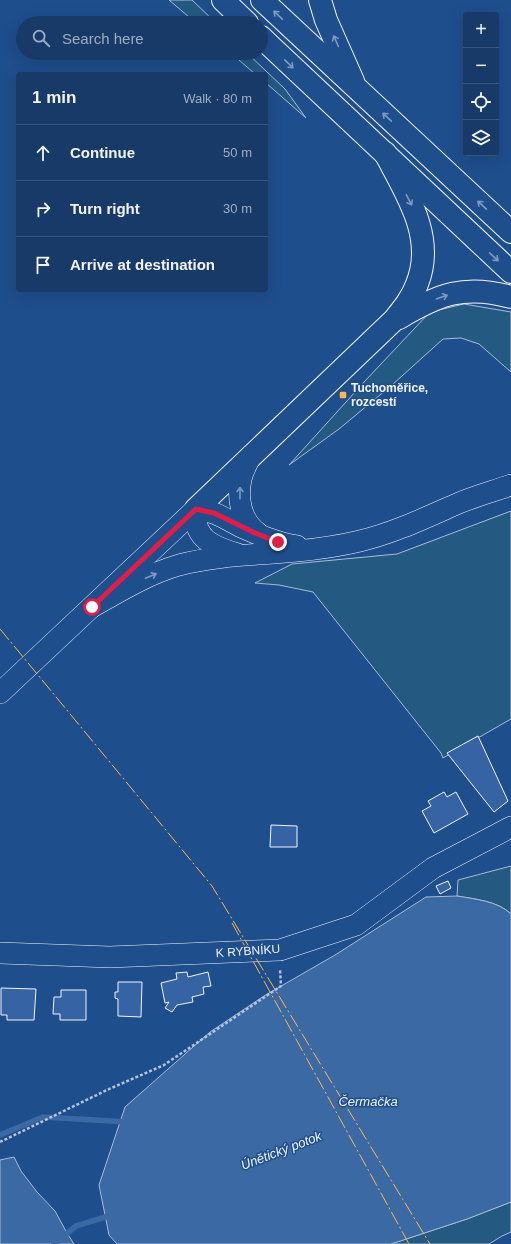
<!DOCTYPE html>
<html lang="en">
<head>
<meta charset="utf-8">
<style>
	:root { --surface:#173a69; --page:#244571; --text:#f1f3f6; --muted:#9eadc0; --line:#36547d }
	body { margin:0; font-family:Helvetica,sans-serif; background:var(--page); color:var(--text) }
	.controls { position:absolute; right:12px; top:12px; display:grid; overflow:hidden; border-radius:4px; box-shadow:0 4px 16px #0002 }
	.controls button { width:36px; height:36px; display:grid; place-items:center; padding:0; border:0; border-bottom:1px solid var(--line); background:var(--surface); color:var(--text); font:20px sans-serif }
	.stop { position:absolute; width:12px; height:12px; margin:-9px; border:3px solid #e11d48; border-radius:50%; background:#fff }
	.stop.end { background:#e11d48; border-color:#fff; box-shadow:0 1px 4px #0008 }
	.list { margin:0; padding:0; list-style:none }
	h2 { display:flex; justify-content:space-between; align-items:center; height:52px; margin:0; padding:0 16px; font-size:17px }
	h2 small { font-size:13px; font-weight:400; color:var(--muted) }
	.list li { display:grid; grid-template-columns:26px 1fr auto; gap:12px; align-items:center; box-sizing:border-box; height:56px; padding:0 16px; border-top:1px solid var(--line) }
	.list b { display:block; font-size:15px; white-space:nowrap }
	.list em { font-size:13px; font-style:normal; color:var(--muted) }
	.icon { flex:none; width:22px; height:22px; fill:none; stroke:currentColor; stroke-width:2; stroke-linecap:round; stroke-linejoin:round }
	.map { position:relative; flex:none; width:511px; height:1244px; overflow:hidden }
	.search { position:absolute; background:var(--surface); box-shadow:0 4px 16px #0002; left:16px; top:16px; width:252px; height:44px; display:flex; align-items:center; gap:10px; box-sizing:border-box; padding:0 14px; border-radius:22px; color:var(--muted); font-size:15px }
	.panel { position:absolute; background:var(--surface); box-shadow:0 4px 16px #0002; left:16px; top:72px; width:252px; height:220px; border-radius:4px }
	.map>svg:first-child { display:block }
</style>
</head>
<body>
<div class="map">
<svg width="511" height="1244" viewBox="0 0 511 1244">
	<rect width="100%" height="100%" fill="#1f4e8c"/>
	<!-- green -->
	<g fill="#245a82" stroke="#a8bbd7">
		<path d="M169 0H192L216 23H196Z"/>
		<path d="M231 53H247L285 89 306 118 266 83V74H255Z"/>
		<path d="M464 304 511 312V372L479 344 461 338 443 339 392 385 339 429 289 465 365 381 430 312Z"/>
		<path d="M511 511V719L443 758 441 753 313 592 279 585 255 583 292 564 397 554Z"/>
		<path d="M511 866V914C498 901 474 899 457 896L458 880Z"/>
		<path d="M511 1202V1232L502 1236 489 1244H391L467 1219Z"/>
	</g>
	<!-- water -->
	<g fill="#3b69a3" stroke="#a8bbd7">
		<path d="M457 896C474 899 498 901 511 914V1202L467 1219 391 1244H117L109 1235 99 1185 125 1107 210 1032 264 996 335 955 426 897Z"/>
		<path d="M14 1157 21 1171 37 1192 55 1211 67 1233 74 1244H0V1160Z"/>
	</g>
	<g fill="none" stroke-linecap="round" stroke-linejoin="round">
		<!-- stream -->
		<g stroke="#3b69a3" stroke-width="5.5">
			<path d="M0 1135 43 1117 128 1122"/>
			<path d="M54 1244 76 1226 112 1215"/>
		</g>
	</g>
	<!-- building -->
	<g fill="#3563a3" stroke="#f2f6ff">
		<path d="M478 736 508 801 494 812 447 753Z"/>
		<path d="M444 792 447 797 456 792 468 814 434 833 422 811 431 806 428 801Z"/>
		<path d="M271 825 297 826V847H270Z"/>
		<path d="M448 881 451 888 440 894 436 886Z"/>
		<path d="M187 972 188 977 208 972 211 986 203 987 204 994 192 997 193 1002 177 1005 172 1012 165 1008 169 1002 165 1003 161 983 177 979 176 973Z"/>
		<path d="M118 982H142L141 1017 118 1016V999L115 998V992H118Z"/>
		<path d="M1 988 36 989 34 1020H7V1015H1Z"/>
		<path d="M61 990H86V1020H60V1014H53L54 997H61Z"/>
	</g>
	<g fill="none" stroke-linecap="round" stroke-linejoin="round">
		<!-- minor casing -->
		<g stroke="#f2f6ff" stroke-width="22">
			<g id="minor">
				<path d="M251 456C247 463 243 471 241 479 237 499 241 521 258 533"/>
				<path d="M196 509C192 539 214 547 238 554"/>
				<path d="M92 607C120 591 148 574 179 565 217 555 258 555 297 551 318 549 339 546 360 541 394 533 427 517 459 503 476 496 494 491 511 485"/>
				<path d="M0 693 196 509C213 510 226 519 241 527 259 535 277 543 297 546"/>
				<path d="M0 953 110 957 280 950 356 925 433 868 511 827"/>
			</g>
		</g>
		<!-- highway casing -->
		<g stroke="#f2f6ff" stroke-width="24">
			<g id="highway">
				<path d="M223 0 247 23"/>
				<path d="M262 0 511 232"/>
				<path d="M320 0 326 20 353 81"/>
				<path d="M261 37C344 116 428 194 511 272"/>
				<path d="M399 318C439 294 465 284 511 297"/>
				<path d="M196 509 394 320C403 309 412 298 417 284 436 237 406 193 385 153"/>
			</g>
		</g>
		<!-- path -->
		<path stroke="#b3c4dc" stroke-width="2.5" stroke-dasharray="3 2" stroke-linecap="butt" d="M0 1142 109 1089 164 1065 281 986 280 969"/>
		<!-- minor -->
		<use href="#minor" stroke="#1f4e8c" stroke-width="21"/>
		<!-- highway -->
		<use href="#highway" stroke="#1f4e8c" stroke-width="22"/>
		<!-- power -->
		<g stroke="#ffb74d" stroke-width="1" stroke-dasharray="14 3 2 3" stroke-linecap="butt">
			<path d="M0 629 212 886 430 1244"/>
			<path d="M232 923 409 1244"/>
		</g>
	</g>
	<!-- one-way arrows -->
	<defs><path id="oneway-shaft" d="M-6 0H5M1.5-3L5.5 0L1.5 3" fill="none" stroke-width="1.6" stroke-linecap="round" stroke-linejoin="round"/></defs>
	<g stroke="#7e9ac0">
		<use href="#oneway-shaft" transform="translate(278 15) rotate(-137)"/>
		<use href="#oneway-shaft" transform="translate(336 41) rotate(-114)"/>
		<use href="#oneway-shaft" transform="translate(289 64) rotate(44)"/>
		<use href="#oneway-shaft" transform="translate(387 117) rotate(-137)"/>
		<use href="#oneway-shaft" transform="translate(409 200) rotate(63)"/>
		<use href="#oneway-shaft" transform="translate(482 205) rotate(-137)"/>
		<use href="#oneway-shaft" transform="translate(494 257) rotate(43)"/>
		<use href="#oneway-shaft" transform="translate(442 297) rotate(-19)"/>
		<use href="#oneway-shaft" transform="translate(240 493) rotate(-90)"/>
		<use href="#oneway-shaft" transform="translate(151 576) rotate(-23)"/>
	</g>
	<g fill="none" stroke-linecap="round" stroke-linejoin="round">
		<!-- route -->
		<path stroke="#e11d48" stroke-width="5" d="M92 607 196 509 214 513 255 533 278 542"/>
	</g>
	<!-- markers -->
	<rect fill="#ffb74d" stroke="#1f4e8c" stroke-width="1.5" x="339" y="391" width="8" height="8" rx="2"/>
	<g text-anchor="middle" stroke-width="3" stroke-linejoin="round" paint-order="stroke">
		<!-- poi labels -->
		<g font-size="12" font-weight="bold" fill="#f2f6ff" stroke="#1f4e8c" text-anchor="start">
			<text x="351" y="392">Tuchoměřice,<tspan x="351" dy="14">rozcestí</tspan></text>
		</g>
		<!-- street labels -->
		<g font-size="12" fill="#f2f6ff" stroke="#1f4e8c">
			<text transform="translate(248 951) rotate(-4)" y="4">K RYBNÍKU</text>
		</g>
		<!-- water labels -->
		<g font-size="13" font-style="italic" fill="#f2f6ff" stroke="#1f4e8c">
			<text x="368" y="1106">Čermačka</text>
			<text transform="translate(281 1150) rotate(-21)" y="5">Únětický potok</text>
		</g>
	</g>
</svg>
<div class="controls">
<button>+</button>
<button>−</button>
<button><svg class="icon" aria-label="locate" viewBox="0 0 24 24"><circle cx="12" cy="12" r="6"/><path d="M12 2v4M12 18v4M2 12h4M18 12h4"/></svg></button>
<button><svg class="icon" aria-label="layers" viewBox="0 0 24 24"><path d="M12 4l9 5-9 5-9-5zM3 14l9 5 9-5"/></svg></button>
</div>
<div class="stop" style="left:92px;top:607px"></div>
<div class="stop end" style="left:278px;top:542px"></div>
<div class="search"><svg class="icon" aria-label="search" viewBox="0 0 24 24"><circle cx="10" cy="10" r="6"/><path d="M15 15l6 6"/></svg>Search here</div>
<section class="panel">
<h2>1 min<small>Walk · 80 m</small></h2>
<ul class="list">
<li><svg class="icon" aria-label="ahead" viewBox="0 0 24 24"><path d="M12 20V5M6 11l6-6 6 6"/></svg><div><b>Continue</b></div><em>50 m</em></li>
<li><svg class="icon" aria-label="right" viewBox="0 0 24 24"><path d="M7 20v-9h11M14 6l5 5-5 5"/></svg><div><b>Turn right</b></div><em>30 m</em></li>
<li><svg class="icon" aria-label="arrive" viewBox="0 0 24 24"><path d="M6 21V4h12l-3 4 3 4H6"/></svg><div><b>Arrive at destination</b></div></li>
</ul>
</section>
</div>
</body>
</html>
